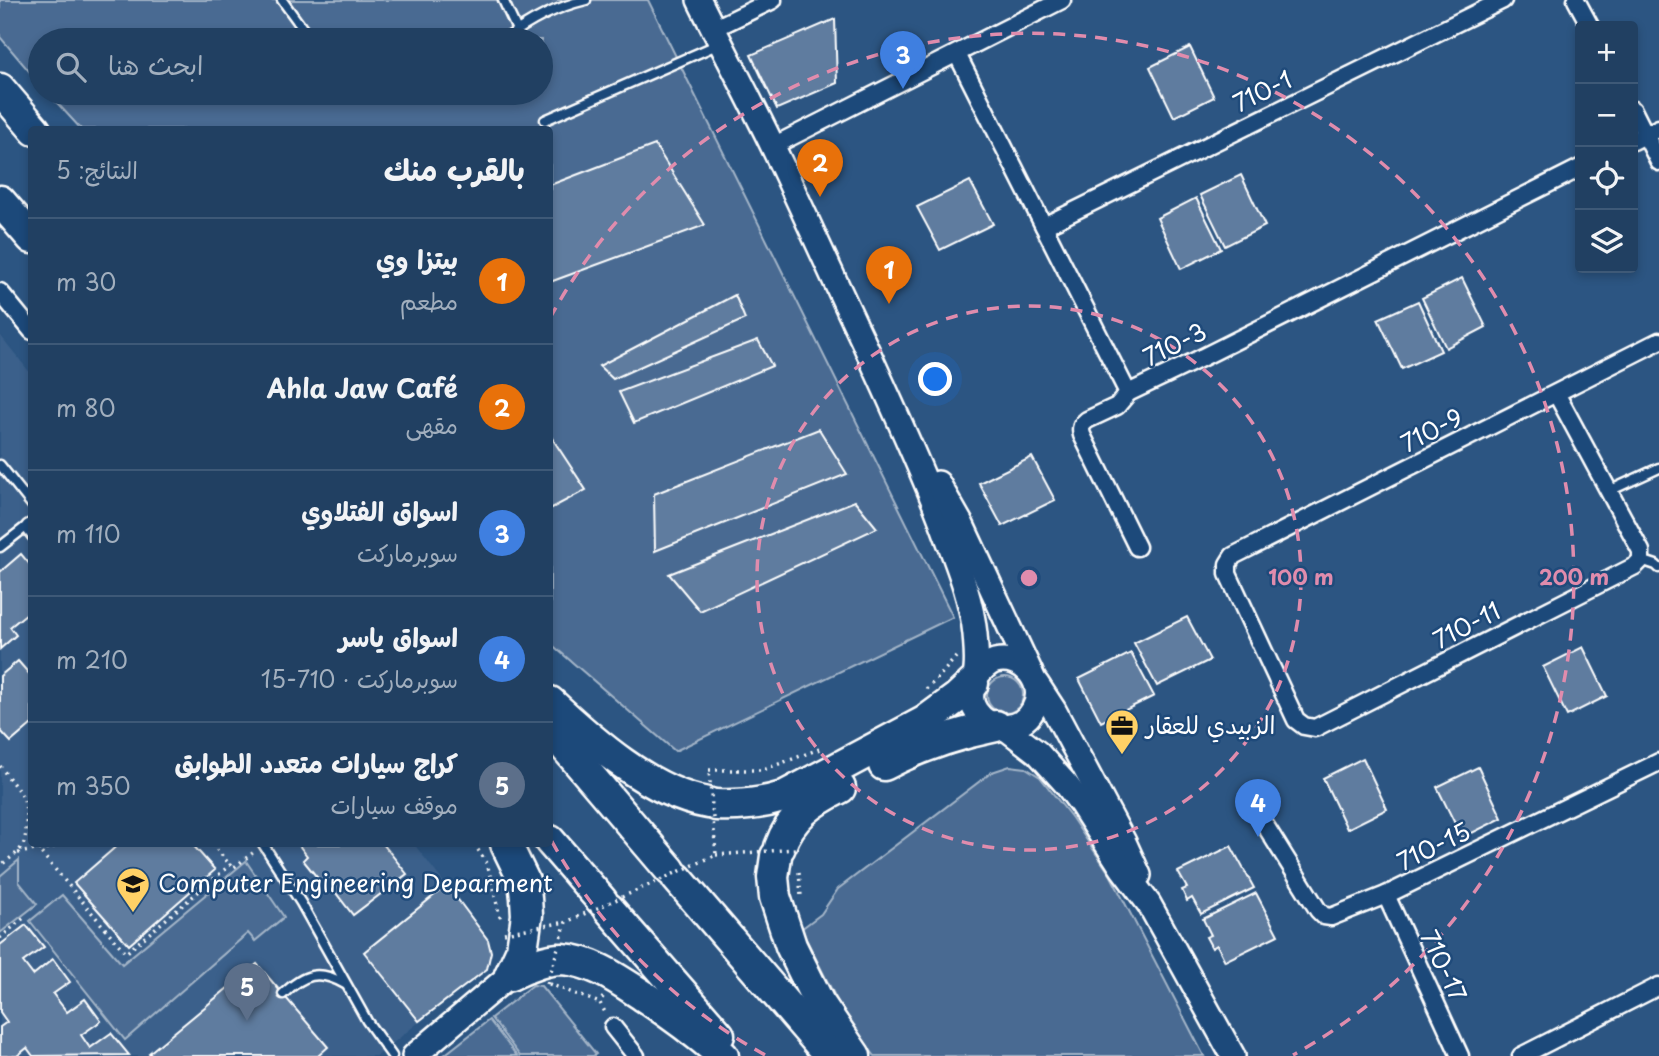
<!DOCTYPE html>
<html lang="ar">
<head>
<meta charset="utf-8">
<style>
	:root { --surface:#214062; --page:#294768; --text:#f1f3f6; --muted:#a2afbe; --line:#3e5977; --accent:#d6ab8b }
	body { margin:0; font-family:"Playpen Sans","Playpen Sans Arabic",sans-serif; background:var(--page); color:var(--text); direction:rtl }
	.controls { position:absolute; right:21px; top:21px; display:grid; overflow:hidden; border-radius:7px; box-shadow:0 4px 10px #0003 }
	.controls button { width:63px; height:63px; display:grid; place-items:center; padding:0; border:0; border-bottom:2px solid var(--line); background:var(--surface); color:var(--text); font:35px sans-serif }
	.you { position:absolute; left:936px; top:380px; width:24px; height:24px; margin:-18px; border:5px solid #fff; border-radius:50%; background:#1a73e8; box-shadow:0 0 0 10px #1a73e833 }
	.badge { display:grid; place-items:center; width:46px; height:46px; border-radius:50%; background:var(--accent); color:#fff; font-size:23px; font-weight:700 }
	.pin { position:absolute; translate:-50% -58px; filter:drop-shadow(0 2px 4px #0008) }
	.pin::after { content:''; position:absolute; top:37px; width:24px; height:21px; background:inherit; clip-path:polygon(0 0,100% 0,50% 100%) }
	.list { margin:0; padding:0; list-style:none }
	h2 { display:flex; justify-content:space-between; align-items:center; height:91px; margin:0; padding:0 28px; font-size:30px }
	h2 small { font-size:23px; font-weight:400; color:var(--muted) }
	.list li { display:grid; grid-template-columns:46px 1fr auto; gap:21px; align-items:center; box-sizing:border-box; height:126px; padding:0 28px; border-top:2px solid var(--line) }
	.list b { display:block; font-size:26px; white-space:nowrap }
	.list p { margin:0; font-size:23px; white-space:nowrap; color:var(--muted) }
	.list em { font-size:23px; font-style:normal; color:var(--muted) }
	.icon { flex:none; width:38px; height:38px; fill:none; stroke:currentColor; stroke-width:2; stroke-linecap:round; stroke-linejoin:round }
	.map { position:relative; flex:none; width:1659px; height:1056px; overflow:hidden; direction:ltr }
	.search { position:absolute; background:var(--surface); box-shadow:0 4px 10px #0003; left:28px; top:28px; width:525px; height:77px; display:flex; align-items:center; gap:18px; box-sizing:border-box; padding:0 24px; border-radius:38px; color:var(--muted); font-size:26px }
	.panel { position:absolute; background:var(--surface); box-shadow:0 4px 10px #0003; left:28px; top:126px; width:525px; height:721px; border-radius:7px; direction:rtl }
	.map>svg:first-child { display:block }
</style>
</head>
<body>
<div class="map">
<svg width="1659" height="1056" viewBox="0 0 1659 1056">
	<rect width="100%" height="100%" fill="#2c5582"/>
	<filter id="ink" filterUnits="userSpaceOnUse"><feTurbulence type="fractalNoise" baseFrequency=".0143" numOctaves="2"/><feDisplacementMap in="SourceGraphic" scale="14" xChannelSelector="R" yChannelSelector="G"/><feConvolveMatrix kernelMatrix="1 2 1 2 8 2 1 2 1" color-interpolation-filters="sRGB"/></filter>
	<g filter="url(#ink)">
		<!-- built -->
		<path fill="#3b618b" d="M0 335 31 374 32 844H414L488 940 491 952 487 967 377 1056H0Z"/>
		<!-- green -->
		<g fill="#486b92" stroke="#a4b5c8" stroke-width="2">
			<path d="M0 0H648L953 617 675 751 550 643V130L81 129 48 93H541V40H40V84L0 37Z"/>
			<circle cx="1005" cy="695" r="18"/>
			<path d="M1010 766 1026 768 1040 777 1072 818 1111 876 1204 1056H875L848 1022 801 929 821 914 838 889 992 772Z"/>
			<path d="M19 860V882L37 904 0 933V876Z"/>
			<path d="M246 861 284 917 255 941 248 933 125 1040 30 921 62 895 122 964Z"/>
			<path d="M533 985 541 986 596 1054 593 1056H520L491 1018Z"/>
			<path d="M489 1020 517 1056H443Z"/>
		</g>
		<!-- building -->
		<g fill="#5e7c9f" stroke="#fff" stroke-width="2">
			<path d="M835 19 837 83 777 109 751 55Z"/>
			<path d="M1190 47 1214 97 1174 117 1150 67Z"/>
			<path d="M655 145 705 225 550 282V185Z"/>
			<path d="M1241 175 1265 226 1225 246 1200 195Z"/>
			<path d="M970 181 993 224 940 250 917 207Z"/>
			<path d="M1196 198 1221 249 1181 269 1157 218Z"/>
			<path d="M1462 278 1486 327 1446 348 1422 298Z"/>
			<path d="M735 295 745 319 613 379 599 366Z"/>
			<path d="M1418 301 1441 351 1402 369 1378 319Z"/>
			<path d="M758 340 772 366 634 423 619 392Z"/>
			<path d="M819 429 847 474 655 551 654 494Z"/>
			<path d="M550 435 586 490 550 509Z"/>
			<path d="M1032 457 1055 500 1002 526 979 483Z"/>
			<path d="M855 501 877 528 700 611 669 574Z"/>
			<path d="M21 554 32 567V609L10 627 16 635 0 649V572Z"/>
			<path d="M1187 617 1210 660 1157 686 1134 643Z"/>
			<path d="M1583 647 1607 696 1567 716 1543 667Z"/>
			<path d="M1131 653 1154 696 1101 722 1079 679Z"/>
			<path d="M18 661 32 677V724L11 742 0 730V676Z"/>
			<path d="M1363 758 1387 809 1347 829 1323 778Z"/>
			<path d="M1478 767 1502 818 1462 838 1437 787Z"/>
			<path d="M119 844H192L215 870 129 945 74 883Z"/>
			<path d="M298 844H383L407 874 353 915 332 888 328 891 303 860 307 856Z"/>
			<path d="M1231 846 1254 888 1201 914 1192 898 1187 901 1182 890 1187 888 1178 872Z"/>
			<path d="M447 885 488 940 491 952 487 969 419 1021 364 952Z"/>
			<path d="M1256 893 1278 935 1225 961 1217 945 1212 948 1206 937 1211 935 1203 919Z"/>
			<path d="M26 925 44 947 23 962 33 975 53 959 70 982 53 994 67 1012 85 999 101 1021 81 1035 90 1048 111 1033 129 1055 33 1056 27 1048 17 1056H0V1027L7 1022 0 1012V945Z"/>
			<path d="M257 964 328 1047 318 1056H152L149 1053Z"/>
		</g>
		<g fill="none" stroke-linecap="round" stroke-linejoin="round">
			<!-- lane casing -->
			<g stroke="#fff" stroke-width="13">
				<g id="lane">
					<path d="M282 0 311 40"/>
					<path d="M503 0 517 30"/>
					<path d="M504 40C529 21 556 7 586 0"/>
					<path d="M545 120 719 44"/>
					<path d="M0 465 32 505"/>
					<path d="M1609 491 1659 468"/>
					<path d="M32 522 27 525 26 528 32 536"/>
					<path d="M0 547 27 526"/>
					<path d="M1641 560 1656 565 1659 568"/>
					<path d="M263 844 301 903 367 1021 392 1056"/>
					<path d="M283 994C304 974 318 969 345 984"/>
				</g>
			</g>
			<!-- street casing -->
			<g stroke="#fff" stroke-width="21">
				<g id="street">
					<path d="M1576 0 1590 26"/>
					<path d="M713 29 773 0"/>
					<path d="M957 54 1128 393 1193 362 1580 168"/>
					<path d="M1633 110 1659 162"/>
					<path d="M1633 141 1659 128"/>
					<path d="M773 146 1062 0"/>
					<path d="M1044 226 1503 0"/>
					<path d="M0 292 32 331"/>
					<path d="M1128 393 1117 406 1087 420C1081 425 1080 428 1082 435L1137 547"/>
					<path d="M1556 393 1641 551V560L1635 566 1315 728 1304 726 1296 720 1228 574V564L1233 556 1659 341"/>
					<path d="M1265 825 1318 910 1324 916 1331 917 1386 895 1659 762"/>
					<path d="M1386 895 1460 1056"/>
					<path d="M613 1027 636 1056"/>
					<path d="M1521 1056 1659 986"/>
				</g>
			</g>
			<!-- secondary casing -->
			<g stroke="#fff" stroke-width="28">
				<g id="secondary">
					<path d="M699 0C723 49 749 97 773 147 804 212 833 278 864 343 891 403 919 462 942 523 955 559 971 595 975 634 976 647 978 663 975 676 973 689 968 699 976 711 990 732 1021 732 1033 710 1048 685 1023 654 995 661 986 664 981 671 975 678"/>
					<path d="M938 483 962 525 1031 673"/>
					<path d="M1037 684 1054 710 1124 842 1139 875"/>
					<path d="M1004 727 1038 753 1066 784 1081 804 1122 868 1149 904 1233 1056"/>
					<path d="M414 1056 510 975"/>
				</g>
			</g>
			<!-- highway casing -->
			<g stroke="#fff" stroke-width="35">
				<g id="highway">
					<path d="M0 89 35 130"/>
					<path d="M0 201 32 238"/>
					<path d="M550 702C592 741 650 793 708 803"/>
					<path d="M550 729 670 870"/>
					<path d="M884 765C920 746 956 734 996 726"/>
					<path d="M716 805C739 806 761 804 783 797L924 722 958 697 973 683"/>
					<path d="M550 841 602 901"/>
					<path d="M506 844 524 881 526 898 527 915 522 949 510 975"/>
					<path d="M780 847C790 817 813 801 840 788"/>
					<path d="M776 856 773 877 775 897 791 946 819 1003 855 1056"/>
					<path d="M677 878 830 1056"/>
					<path d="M609 909 719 1035"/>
					<path d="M510 975C526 968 544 959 562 959 594 961 619 980 645 997 672 1015 698 1034 723 1056"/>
				</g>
			</g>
			<!-- path -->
			<g stroke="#fff" stroke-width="3.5" stroke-dasharray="2 5" stroke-linecap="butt">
				<path d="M926 689 937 679 956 657"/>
				<path d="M0 766 23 797C27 808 28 838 22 847 16 855 7 860 0 866"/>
				<path d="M709 770H763L822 748"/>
				<path d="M212 844 230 865"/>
				<path d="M474 844 487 863 501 921"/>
				<path d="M37 848 126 953 230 865 233 868 254 852"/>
				<path d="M18 853 53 847 60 844"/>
				<path d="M799 872 801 896"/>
				<path d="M0 938 25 917"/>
				<path d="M549 984 600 1003"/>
				<path d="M603 997 600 1003 606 1014"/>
			</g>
			<!-- lane -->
			<use href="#lane" stroke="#1f4a7a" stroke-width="8"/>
			<!-- street -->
			<use href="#street" stroke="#1f4a7a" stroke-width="16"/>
			<!-- secondary -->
			<use href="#secondary" stroke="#1f4a7a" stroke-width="23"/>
			<!-- highway -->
			<use href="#highway" stroke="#1f4a7a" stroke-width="30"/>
			<!-- path-bridge -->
			<g stroke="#fff" stroke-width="3.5" stroke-dasharray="2 5" stroke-linecap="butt">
				<path d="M716 855 796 849"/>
				<path d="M504 933 566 922"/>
				<path d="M547 984 566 922 716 855 709 770"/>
			</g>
		</g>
	</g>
	<!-- distance rings -->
	<g fill="none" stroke="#e08cad" stroke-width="3.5" stroke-dasharray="12 9">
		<circle cx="1029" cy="578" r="272"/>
		<path d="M765 1055A545 545 0 0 1 550 838M550 318A545 545 0 1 1 1293 1055"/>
	</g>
	<!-- icons -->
	<defs>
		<g id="office-pin" transform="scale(1.75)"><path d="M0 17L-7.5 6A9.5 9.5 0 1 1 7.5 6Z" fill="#ffd166" stroke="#1f4a7a"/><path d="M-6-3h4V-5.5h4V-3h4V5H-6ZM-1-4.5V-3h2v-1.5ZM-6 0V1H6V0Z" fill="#111"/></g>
		<g id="university-pin" transform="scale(1.75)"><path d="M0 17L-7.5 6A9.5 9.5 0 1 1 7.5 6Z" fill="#ffd166" stroke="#1f4a7a"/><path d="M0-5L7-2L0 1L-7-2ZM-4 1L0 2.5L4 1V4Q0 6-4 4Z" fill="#111"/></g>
	</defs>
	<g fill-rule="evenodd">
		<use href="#office-pin" x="1122" y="726"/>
		<use href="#university-pin" x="133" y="884"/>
	</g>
	<g text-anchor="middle" stroke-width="5" stroke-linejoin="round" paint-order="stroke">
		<!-- street labels -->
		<g font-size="24" fill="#fff" stroke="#1f4a7a">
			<text transform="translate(1263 92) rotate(-26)" y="8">710-1</text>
			<text transform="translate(1175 345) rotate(-26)" y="8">710-3</text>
			<text transform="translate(1432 431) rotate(-27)" y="8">710-9</text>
			<text transform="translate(1467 626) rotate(-27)" y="8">710-11</text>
			<text transform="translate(1434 847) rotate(-26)" y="8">710-15</text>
			<text transform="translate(1443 966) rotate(65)" y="8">710-17</text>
		</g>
		<!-- poi labels -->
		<g font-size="24" fill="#fff" stroke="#1f4a7a" text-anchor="start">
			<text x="1146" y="734">الزبيدي للعقار</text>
			<text x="158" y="892">Computer Engineering Deparment</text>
		</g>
	</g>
	<circle cx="1029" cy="578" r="10" fill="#e08cad" stroke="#1f4a7a" stroke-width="3.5"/>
	<g font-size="21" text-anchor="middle" font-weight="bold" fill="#e08cad" stroke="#1f4a7a" stroke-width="5" stroke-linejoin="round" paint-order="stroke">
		<text x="1301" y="585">100 m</text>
		<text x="1574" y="585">200 m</text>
	</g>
</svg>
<div class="controls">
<button>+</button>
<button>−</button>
<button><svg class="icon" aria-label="locate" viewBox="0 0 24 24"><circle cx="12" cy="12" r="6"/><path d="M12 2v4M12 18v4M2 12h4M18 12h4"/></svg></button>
<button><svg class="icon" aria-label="layers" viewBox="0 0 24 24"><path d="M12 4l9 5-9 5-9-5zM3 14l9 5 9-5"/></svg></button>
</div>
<div class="you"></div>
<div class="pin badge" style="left:889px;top:304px;background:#e8710a">1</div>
<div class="pin badge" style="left:820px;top:197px;background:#e8710a">2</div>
<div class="pin badge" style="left:903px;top:89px;background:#3f7fe0">3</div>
<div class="pin badge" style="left:1258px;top:837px;background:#3f7fe0">4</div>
<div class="pin badge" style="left:247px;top:1021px;background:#5c6f8a">5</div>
<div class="search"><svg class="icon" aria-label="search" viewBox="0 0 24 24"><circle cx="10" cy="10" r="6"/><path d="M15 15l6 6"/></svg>ابحث هنا</div>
<section class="panel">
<h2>بالقرب منك<small>النتائج: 5</small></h2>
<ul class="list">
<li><span class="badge" style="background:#e8710a">1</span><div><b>بيتزا وي</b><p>مطعم</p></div><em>30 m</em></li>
<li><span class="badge" style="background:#e8710a">2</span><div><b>Ahla Jaw Café</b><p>مقهى</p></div><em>80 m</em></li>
<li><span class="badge" style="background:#3f7fe0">3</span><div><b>اسواق الفتلاوي</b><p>سوبرماركت</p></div><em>110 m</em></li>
<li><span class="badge" style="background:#3f7fe0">4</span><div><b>اسواق ياسر</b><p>سوبرماركت · 710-15</p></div><em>210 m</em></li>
<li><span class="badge" style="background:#5c6f8a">5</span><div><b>كراج سيارات متعدد الطوابق</b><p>موقف سيارات</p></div><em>350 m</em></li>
</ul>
</section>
</div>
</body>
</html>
